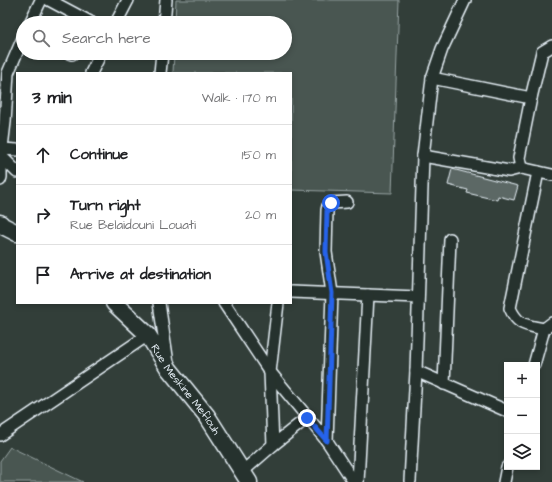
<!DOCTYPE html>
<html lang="en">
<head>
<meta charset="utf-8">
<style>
	:root { --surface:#fff; --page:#f6f6f6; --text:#202124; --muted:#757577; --line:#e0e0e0 }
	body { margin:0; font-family:"Architects Daughter",sans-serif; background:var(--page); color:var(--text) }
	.controls { position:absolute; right:12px; bottom:12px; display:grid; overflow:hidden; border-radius:0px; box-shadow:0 2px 6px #0003 }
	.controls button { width:36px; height:36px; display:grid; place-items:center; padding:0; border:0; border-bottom:1px solid var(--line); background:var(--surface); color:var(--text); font:20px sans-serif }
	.stop { position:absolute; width:12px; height:12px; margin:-9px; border:3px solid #2563eb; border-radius:50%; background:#fff }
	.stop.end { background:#2563eb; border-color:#fff; box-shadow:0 1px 4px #0008 }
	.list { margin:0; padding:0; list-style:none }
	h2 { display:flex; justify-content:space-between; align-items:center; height:52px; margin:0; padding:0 16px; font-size:17px }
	h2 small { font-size:13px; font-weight:400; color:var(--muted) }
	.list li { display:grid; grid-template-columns:26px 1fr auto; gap:12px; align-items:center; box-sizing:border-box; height:60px; padding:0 16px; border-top:1px solid var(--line) }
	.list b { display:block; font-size:15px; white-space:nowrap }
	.list p { margin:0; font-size:13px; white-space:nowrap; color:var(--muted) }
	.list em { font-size:13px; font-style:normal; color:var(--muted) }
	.icon { flex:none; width:22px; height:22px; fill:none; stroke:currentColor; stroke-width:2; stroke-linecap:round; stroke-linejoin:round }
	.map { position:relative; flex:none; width:552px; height:482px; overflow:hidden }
	.search { position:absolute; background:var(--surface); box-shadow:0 2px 6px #0003; left:16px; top:16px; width:276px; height:44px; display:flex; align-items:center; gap:10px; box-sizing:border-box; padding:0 14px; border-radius:22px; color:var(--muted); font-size:15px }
	.panel { position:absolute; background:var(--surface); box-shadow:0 2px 6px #0003; left:16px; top:72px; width:276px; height:232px; border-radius:0px }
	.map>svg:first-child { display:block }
</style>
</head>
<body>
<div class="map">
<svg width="552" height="482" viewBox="0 0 552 482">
	<rect width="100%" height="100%" fill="#323e39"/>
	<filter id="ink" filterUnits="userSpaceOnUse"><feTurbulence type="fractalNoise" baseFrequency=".025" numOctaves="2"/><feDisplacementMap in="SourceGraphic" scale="8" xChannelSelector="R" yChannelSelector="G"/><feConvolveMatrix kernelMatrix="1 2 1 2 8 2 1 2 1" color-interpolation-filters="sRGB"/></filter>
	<g filter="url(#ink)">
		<!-- green -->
		<g fill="#495651" stroke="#98a4a4">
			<path d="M176 0H399L392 193 291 190V73H173L174 53H285V23H175Z"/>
			<path d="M10 447 83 482H0V461Z"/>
		</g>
		<!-- building -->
		<path fill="#5c6865" stroke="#e8f1f8" d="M452 169 518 186 514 200 498 196 497 200 467 193 468 190 448 185Z"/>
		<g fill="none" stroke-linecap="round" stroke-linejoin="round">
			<!-- minor casing -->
			<g stroke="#e8f1f8" stroke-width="14">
				<g id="minor">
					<path d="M49 0 92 23"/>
					<path d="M30 23 41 0"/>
					<path d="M116 23 128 0"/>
					<path d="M164 23 166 0"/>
					<path d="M69 53 72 54"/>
					<path d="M91 73 101 53"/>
					<path d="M160 73 162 53"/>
					<path d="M432 78 531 98"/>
					<path d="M2 149 17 150"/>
					<path d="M423 156 509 171 521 168 552 175"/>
					<path d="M521 168 519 158 531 98 542 52 552 46"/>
					<path d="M17 172 1 156 5 122 8 73 23 38"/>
					<path d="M0 180 1 177V156"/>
					<path d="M291 292 418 297"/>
					<path d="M159 303 168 363"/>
					<path d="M224 303 270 372 327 441 354 482"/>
					<path d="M544 329 552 323"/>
					<path d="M534 365 544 329C526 325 518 326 510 308L538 172"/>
					<path d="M416 371 507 411"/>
					<path d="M444 384 450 239"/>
					<path d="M0 435 148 335"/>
					<path d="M327 441 332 293 326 252 327 210 328 206 331 203 347 202"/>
					<path d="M273 445 270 372 278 303"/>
					<path d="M242 472 273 445 307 418"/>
					<path d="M410 481 416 371 423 156 432 78 442 49 465 0"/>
					<path d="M358 482 368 295"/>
					<path d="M504 482 507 467"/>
				</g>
			</g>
			<!-- secondary casing -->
			<g stroke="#e8f1f8" stroke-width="19">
				<g id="secondary">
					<path d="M0 223 3 226 17 233"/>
					<path id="s1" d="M114 303 148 335 169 369 207 416 249 482"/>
				</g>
			</g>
			<!-- minor -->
			<use href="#minor" stroke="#26332d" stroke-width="11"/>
			<!-- secondary -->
			<use href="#secondary" stroke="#26332d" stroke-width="16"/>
		</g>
	</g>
	<g fill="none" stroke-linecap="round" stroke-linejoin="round" filter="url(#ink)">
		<!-- route -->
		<path stroke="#2563eb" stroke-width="5" d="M307 418 327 441 332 293 326 252 327 210 328 206 331 203"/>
	</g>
	<g text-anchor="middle" stroke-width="3" stroke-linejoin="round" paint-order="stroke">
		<!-- street labels -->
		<g font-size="11" fill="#e8f1f8" stroke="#26332d">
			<text dy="4" stroke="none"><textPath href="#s1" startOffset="113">Rue Meskine Meflouh</textPath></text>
		</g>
	</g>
</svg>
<div class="controls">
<button>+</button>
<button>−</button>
<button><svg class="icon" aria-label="layers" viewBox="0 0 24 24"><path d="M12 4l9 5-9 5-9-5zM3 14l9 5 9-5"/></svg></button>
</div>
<div class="stop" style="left:331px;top:203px"></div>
<div class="stop end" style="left:307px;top:418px"></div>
<div class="search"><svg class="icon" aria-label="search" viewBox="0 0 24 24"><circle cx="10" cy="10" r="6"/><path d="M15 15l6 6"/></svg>Search here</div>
<section class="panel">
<h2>3 min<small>Walk · 170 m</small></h2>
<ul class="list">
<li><svg class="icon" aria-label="ahead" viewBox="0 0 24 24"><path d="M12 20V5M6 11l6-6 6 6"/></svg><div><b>Continue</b></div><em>150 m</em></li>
<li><svg class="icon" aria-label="right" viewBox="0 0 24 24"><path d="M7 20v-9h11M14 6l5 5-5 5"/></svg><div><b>Turn right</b><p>Rue Belaidouni Louati</p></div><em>20 m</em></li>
<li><svg class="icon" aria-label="arrive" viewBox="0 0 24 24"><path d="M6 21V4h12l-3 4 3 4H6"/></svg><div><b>Arrive at destination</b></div></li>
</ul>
</section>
</div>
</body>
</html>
